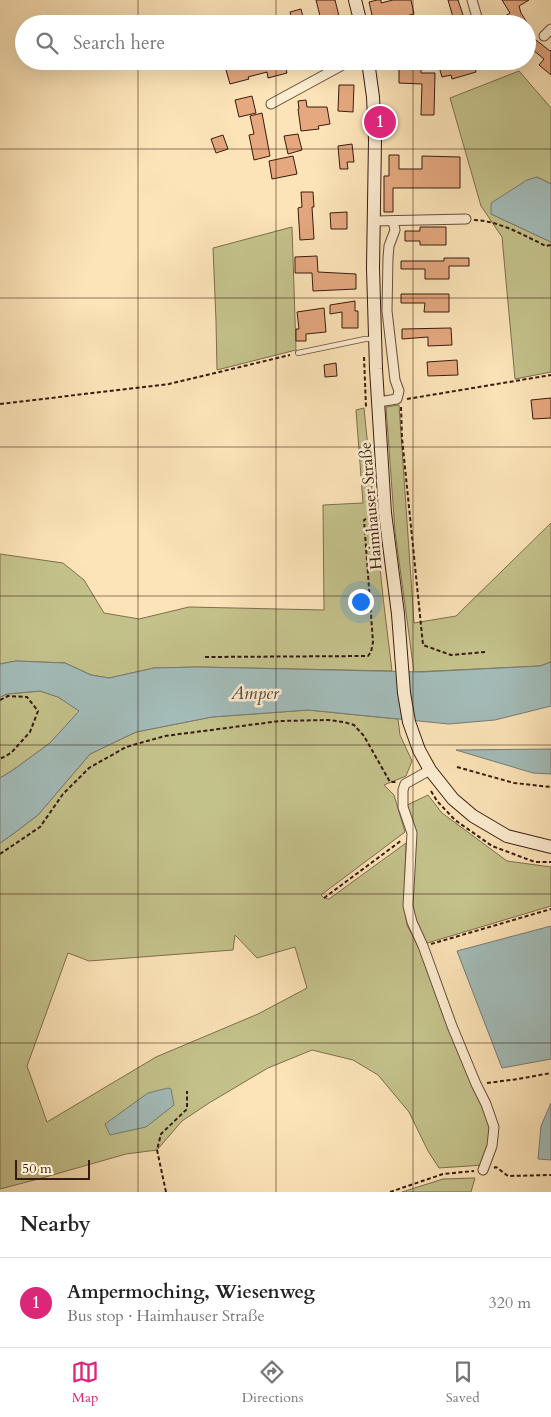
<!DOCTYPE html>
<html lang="en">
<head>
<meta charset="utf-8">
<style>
	:root { --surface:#fff; --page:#f2f2f2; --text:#222; --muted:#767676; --line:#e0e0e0; --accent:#db2777 }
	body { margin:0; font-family:Cardo,serif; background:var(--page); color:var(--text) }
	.scale { position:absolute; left:15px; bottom:12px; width:75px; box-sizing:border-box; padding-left:5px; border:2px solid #381b10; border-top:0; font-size:14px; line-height:18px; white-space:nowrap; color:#381b10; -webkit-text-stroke:4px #fdedd1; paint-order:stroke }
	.you { position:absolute; left:360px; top:601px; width:18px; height:18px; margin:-12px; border:4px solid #fff; border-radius:50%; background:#1a73e8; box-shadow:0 0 0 8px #1a73e833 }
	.badge { display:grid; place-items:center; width:32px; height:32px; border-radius:50%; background:var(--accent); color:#fff; font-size:16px; font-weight:700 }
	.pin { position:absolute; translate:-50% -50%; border:2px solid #fff; box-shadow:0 1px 5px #0006 }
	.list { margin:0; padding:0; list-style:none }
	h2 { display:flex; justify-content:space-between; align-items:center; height:65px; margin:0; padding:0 20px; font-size:21px }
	h2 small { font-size:16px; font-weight:400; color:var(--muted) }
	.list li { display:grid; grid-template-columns:32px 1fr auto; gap:15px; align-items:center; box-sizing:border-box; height:90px; padding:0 20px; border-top:1px solid var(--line) }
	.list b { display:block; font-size:19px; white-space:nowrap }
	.list p { margin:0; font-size:16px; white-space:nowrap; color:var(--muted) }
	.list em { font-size:16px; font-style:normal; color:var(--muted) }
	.icon { flex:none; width:28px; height:28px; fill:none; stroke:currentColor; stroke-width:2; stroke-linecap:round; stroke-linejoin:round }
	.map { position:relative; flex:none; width:551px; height:1192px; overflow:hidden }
	.search { position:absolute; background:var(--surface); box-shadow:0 5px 20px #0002; left:15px; right:15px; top:15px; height:55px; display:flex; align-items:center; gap:12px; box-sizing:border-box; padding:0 18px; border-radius:28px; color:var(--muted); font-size:19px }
	.sheet { height:155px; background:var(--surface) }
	nav { display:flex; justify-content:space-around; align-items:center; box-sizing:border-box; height:70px; border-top:1px solid var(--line); background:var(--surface); font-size:14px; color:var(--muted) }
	nav a { display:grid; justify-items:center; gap:2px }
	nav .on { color:var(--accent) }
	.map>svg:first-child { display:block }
</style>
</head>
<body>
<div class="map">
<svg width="551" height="1192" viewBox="0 0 551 1192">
	<rect width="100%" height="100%" fill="#fce4b8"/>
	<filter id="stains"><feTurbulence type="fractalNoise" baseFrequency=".004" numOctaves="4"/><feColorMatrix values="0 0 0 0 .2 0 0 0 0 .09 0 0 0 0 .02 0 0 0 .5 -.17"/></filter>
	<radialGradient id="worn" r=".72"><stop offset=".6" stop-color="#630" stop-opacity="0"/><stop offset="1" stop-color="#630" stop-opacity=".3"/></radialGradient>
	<!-- green -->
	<g fill="#c4c28b" stroke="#7e6e4e" fill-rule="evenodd">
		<path d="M519 71 551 108V184L537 177 491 214 551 242V372L515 379 502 237 481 206 450 98Z"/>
		<path d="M292 227 296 350 217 370 216 321 213 248Z"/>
		<path d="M399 405 414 623 456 616 551 523V662L540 666 414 672 395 531 386 407Z"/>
		<path d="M364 408 383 597 392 671 198 667 154 668 109 678 91 675 65 663 16 661 0 664V554L63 563 84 580 104 613 139 619 189 607 324 610 323 505 363 503 356 410Z"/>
		<path d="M40 691 58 697 80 711 50 743 13 770 0 778V697L7 694Z"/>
		<path d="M308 710 398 719 400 735 412 761 406 776 384 785 394 795 405 832 321 895 324 898 329 899 406 843 404 905 407 925 419 948 485 1107 490 1127 488 1149 483 1165 439 1168 428 1151 409 1112 378 1075 353 1060 312 1050 268 1068 209 1103 182 1121 157 1150 126 1154 42 1178 0 1189V843L13 834 38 815 90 754 136 732 212 717ZM235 935 257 958 295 947 307 988 258 1014 156 1057 47 1122 27 1066 68 953 89 961 233 950Z"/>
		<path d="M428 795 442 813 507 861 551 867V906L424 944 409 899 414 829 403 807Z"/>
		<path d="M475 1178 471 1192H402L443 1179Z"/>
	</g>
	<!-- water -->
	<g fill="#a3bcb9" stroke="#787c75">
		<path d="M537 177 551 184V242L491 214V203L527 180Z"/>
		<path d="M16 661 65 663 91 675 109 678 154 668 198 667 422 672 540 666 551 662V706L495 720 449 724 308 710 212 717 136 732 90 754 38 815 13 834 0 843V778L13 770 50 743 79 711 58 697 40 691 7 694 0 697V664Z"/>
		<path d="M551 749V774L533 773 456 750Z"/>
		<path d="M551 926V1059L502 1068 457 951Z"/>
		<path d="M168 1088 171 1089 174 1105 146 1127 110 1135 105 1124 148 1093Z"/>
		<path d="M551 1103V1160L538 1159 541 1126Z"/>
	</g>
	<!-- building -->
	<g fill="#e5a87f" stroke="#381b10">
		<path d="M316 0H335L341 24H322Z"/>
		<path d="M377 0H381V3L393 0H411L414 14 386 21 387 24H374L369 2Z"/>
		<path d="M448 0H458L466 24H436V22L453 17Z"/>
		<path d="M502 0H529L519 6 521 13 528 24H503L500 19 510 13Z"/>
		<path d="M301 9 305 24H293L290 12Z"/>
		<path d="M527 33 550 51 551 50V75L539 65 544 59 533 50 527 51Z"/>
		<path d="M257 61H284L287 73 268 78 267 72 248 77 249 79 230 84 226 70Z"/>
		<path d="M447 61H473L476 72 452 79 451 75 442 77 439 67 448 65Z"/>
		<path d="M399 65H421V73H435L434 115H421L422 84 399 83Z"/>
		<path d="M339 85H354L353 112 338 111Z"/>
		<path d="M252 96 256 113 239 117 235 100Z"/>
		<path d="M306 100 307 107H327L330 124 318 126 319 129 301 131 298 109H299L298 101Z"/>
		<path d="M262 113 270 156 254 160 249 135 254 134 250 116Z"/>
		<path d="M298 134 302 150 288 154 284 136Z"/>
		<path d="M223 135 228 149 216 153 211 139Z"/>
		<path d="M352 144 354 162H347L348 169H340L338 146Z"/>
		<path d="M389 155H399V169H422V156L460 157V188H393V212H384V176H389Z"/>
		<path d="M293 156 297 174 272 179 269 161Z"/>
		<path d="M301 192H313L314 207H312L314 239 300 240 298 208 302 207Z"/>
		<path d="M347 212V229H331L330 213Z"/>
		<path d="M420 227H446V245H420V241H405V231H420Z"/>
		<path d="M317 256 318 272 356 274V289L313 291 312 273H295V257Z"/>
		<path d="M444 258H469V266H449V279H425V269H401V261H444Z"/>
		<path d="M401 294H449V312H424L425 303H401Z"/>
		<path d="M355 301V311H358V328H342V312L330 314V305Z"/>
		<path d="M324 308 326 332 306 334V341H296V329H299L297 312Z"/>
		<path d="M451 328 452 345 428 346V337L402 339V329Z"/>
		<path d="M457 360 458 375 428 376 427 362Z"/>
		<path d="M336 363 337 376 325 377 324 365Z"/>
		<path d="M551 398V418L533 419 531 400Z"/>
	</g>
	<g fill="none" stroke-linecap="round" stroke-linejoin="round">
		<!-- service casing -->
		<g stroke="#694d3a" stroke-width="6">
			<path id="service" d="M298 353 365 339H373"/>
		</g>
		<!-- minor casing -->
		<g stroke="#694d3a" stroke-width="11">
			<g id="minor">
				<path d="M472 0 479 24"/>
				<path d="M544 36 551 29"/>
				<path d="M271 104 350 61"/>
				<path d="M375 221 466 219"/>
				<path d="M378 402 397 399 399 391 395 380 387 311 388 258 389 246 395 230 393 221"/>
				<path d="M430 770 405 784 403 790V807L412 833 408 906 412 922 423 946 452 1026 476 1084 486 1104 494 1127 492 1146 483 1170"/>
			</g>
		</g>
		<!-- secondary casing -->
		<g stroke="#381b10" stroke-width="14">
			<g id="secondary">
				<path d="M355 0 361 24"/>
				<path d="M368 61 373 97 375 140 373 268 376 369 385 513 398 614 404 693 409 722 419 750 430 770 453 799 473 816 507 836 551 847"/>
			</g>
		</g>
		<!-- path -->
		<g stroke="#381b10" stroke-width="2" stroke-dasharray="4 2.5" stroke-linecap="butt">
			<path d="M474 220C500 221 523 235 546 246L551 245"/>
			<path d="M364 357 366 407"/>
			<path d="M407 399 551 375"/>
			<path d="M0 404 169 384 290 355"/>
			<path d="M401 407 402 438 423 645 451 655 485 652"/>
			<path d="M205 657 368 656 371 652 373 642 364 520 373 515"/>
			<path d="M0 700 8 696 27 697 38 711 30 732 11 753 0 759"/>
			<path d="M457 767 514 783 551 787"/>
			<path d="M431 791 437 801 455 820 492 846 535 862H551"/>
			<path d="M0 854 40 827 63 794 89 768 126 747 165 736 280 721 328 720 344 722 354 725 364 736 390 782H396"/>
			<path d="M324 898 402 840"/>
			<path d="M431 944 551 909"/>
			<path d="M487 1083 518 1079 551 1073"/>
			<path d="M494 1168 496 1167 508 1176 551 1175"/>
			<path d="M166 1192 157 1150 161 1134 187 1109V1091"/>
			<path d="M390 1192 443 1174 474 1171"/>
		</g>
		<!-- service -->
		<use href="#service" stroke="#fdedd1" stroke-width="4.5"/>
		<!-- minor -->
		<use href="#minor" stroke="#fdedd1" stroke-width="9"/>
		<!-- secondary -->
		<use href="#secondary" stroke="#fdedd1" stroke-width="12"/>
	</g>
	<!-- grid -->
	<path fill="none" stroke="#381b10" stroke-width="1" stroke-opacity="0.55" d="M138 0V24M276 0V24M413 0V24M138 61V1192M276 61V1192M413 61V1192M0 149H551M0 298H551M0 447H551M0 596H551M0 745H551M0 894H551M0 1043H551"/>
	<g text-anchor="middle" stroke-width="5" stroke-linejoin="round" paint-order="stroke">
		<!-- street labels -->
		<g font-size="16" fill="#381b10" stroke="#fdedd1">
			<text transform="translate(370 506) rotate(-95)" y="6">Haimhauser Straße</text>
		</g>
		<!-- water labels -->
		<g font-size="18" font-style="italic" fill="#584b43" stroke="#fdedd1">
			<text x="255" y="699">Amper</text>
		</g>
	</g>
	<rect width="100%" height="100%" filter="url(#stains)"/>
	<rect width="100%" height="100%" fill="url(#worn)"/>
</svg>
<div class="scale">50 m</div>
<div class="you"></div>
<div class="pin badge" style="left:380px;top:122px">1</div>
<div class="search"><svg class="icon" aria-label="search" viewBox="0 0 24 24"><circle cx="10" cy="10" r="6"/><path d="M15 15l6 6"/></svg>Search here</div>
</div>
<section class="sheet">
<h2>Nearby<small></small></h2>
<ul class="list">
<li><span class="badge">1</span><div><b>Ampermoching, Wiesenweg</b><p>Bus stop · Haimhauser Straße</p></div><em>320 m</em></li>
</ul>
</section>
<nav>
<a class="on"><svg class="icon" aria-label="map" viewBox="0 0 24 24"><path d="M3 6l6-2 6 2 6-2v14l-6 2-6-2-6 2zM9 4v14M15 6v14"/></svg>Map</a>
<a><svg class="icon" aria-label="directions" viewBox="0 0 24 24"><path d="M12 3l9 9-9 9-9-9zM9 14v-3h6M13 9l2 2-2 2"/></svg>Directions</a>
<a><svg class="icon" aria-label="saved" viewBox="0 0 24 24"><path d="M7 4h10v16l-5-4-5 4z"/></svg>Saved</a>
</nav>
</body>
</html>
